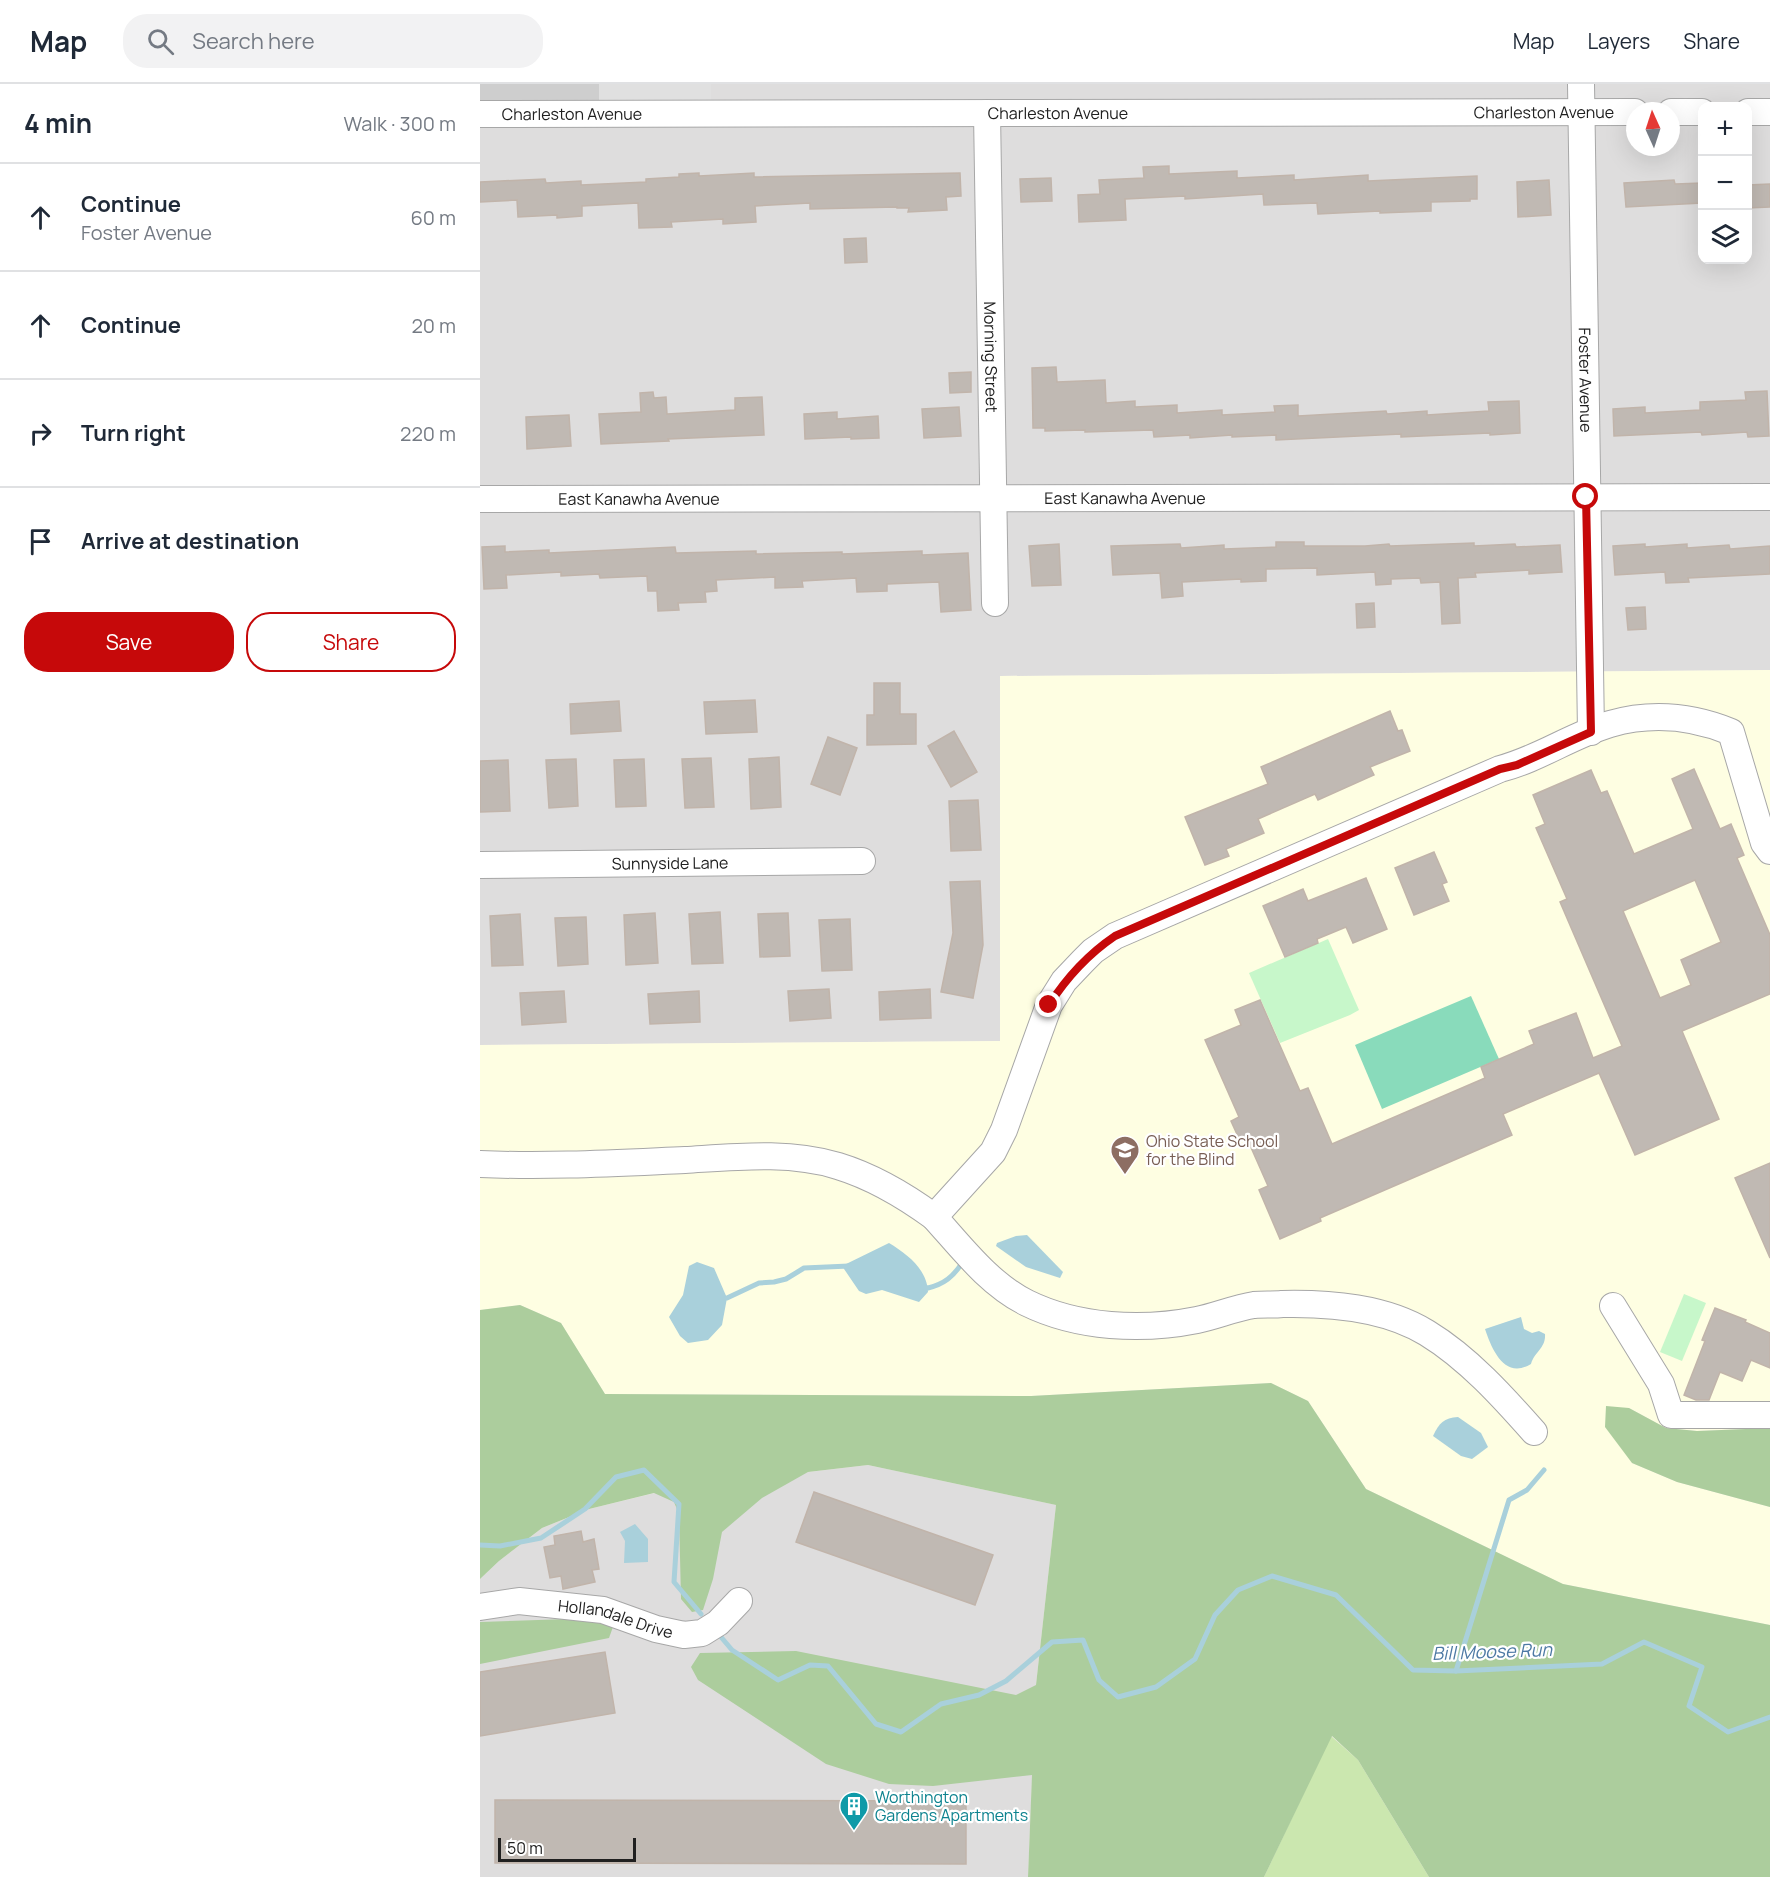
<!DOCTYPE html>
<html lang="en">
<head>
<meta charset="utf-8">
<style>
	:root { --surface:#fff; --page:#f2f2f3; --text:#1f2937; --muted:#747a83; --line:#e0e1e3; --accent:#c6090a }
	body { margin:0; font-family:Manrope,sans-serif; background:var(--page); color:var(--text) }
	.controls { position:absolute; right:18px; top:18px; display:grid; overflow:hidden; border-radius:12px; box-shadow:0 6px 24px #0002 }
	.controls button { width:54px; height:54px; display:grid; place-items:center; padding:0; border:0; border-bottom:2px solid var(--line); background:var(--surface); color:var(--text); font:30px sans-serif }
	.compass { position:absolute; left:1146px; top:18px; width:54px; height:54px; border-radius:50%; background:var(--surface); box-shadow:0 6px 24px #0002; rotate:357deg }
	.scale { position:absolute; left:18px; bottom:15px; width:138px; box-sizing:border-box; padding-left:6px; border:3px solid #202020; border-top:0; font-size:16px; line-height:21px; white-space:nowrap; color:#202020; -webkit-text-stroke:4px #fff; paint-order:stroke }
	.stop { position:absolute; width:18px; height:18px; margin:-14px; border:4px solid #c6090a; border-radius:50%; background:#fff }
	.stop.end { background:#c6090a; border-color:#fff; box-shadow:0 2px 6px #0008 }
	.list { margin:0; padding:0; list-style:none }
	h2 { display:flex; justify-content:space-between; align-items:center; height:78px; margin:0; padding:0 24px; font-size:26px }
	h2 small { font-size:20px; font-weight:400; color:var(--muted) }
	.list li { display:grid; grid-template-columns:39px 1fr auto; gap:18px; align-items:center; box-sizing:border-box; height:108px; padding:0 24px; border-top:2px solid var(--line) }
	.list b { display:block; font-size:22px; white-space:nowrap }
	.list p { margin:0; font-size:20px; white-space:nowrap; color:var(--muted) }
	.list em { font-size:20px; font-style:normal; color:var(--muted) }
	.actions { display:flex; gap:12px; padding:18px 24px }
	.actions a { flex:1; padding:14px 0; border:2px solid var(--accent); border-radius:24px; text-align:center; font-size:21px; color:var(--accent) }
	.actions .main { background:var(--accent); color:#fff }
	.icon { flex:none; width:33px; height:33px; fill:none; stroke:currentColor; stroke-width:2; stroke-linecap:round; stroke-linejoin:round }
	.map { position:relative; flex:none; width:1290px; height:1793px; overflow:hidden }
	header { display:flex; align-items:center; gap:36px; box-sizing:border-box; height:84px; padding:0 30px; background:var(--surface); border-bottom:2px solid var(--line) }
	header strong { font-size:28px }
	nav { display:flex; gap:33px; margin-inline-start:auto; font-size:21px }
	.search { width:420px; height:54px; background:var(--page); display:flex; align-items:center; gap:15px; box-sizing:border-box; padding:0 21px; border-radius:24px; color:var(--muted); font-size:22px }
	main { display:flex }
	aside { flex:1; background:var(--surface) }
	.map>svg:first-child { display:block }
</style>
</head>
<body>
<header>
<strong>Map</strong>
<div class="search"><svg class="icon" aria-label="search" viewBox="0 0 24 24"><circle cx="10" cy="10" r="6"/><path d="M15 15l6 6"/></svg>Search here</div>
<nav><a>Map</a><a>Layers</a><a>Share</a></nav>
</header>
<main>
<aside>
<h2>4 min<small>Walk · 300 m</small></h2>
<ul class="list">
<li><svg class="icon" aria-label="ahead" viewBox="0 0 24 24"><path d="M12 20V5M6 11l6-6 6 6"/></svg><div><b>Continue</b><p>Foster Avenue</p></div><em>60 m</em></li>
<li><svg class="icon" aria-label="ahead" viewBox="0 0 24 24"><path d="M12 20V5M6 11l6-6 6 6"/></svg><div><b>Continue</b></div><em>20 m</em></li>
<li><svg class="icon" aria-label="right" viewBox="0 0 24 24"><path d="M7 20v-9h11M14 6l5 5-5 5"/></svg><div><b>Turn right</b></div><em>220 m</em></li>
<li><svg class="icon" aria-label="arrive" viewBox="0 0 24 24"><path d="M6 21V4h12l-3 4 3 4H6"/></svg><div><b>Arrive at destination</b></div></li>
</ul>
<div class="actions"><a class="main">Save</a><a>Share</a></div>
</aside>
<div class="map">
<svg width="1290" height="1793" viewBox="0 0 1290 1793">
	<rect width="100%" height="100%" fill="#f0ede7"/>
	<!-- residential -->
	<g fill="#dedddd" fill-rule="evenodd">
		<path d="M231 0H1290V586L521 592 520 957 0 961V30L231 29ZM1222 22H1268V176H1222ZM1155 27H1191V63H1155Z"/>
		<path d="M388 1381 576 1421 556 1601 548 1793H0V1495L19 1477 62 1444 109 1425 175 1409 226 1400Z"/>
	</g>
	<!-- education -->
	<path fill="#fefee2" d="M1290 586V1344L1217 1347 1186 1344 1149 1324 1152 1379 1197 1398 1290 1423V1541L1083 1500 886 1405 828 1317 791 1299 551 1312 125 1310 81 1239 40 1221 0 1226V961L520 957V592Z"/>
	<!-- religious -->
	<rect fill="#cecece" x="0" y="0" width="231" height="30"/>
	<!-- grass -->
	<path fill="#cbe7af" d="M851 1652 878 1676 949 1793H784Z"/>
	<!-- forest -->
	<g fill="#accd9d">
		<path d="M40 1221 81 1239 125 1310 551 1312 791 1299 828 1317 886 1405 1083 1500 1290 1541V1793H949L878 1676 852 1652 784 1793H548L552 1691 453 1702 409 1700 346 1680 218 1596 211 1583 220 1569 316 1567 536 1611 556 1601 576 1421 388 1381 328 1388 282 1414 242 1448 233 1495 223 1526 212 1528 201 1515 199 1430 194 1418 174 1409 109 1425 62 1444 19 1477 0 1495V1226Z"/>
		<path d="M1126 1322 1149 1324 1186 1344 1217 1347 1290 1344V1423L1197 1398 1152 1379 1125 1343Z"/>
		<path d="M118 1534 134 1540 129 1554 0 1580V1538Z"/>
	</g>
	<!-- park -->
	<g fill="#c7f7ca">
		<path d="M848 855 879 926 870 931 800 959 769 889Z"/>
		<path d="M1204 1210 1226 1219 1202 1277 1180 1268Z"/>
	</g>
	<!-- pitch -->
	<path fill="#89dbbb" d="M991 912 1019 975 902 1025 875 961Z"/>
	<!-- parking -->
	<rect fill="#e0e0e0" x="119" y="0" width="112" height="30"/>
	<!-- water -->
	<g fill="#a9d0db">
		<path d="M547 1151 583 1188 580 1194 546 1183 516 1162 517 1159 536 1152Z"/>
		<path d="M409 1159C427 1170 447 1185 448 1208L439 1218 402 1206 386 1210 379 1207 362 1182Z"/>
		<path d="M217 1178 234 1184 247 1214 242 1241 228 1256 208 1259 200 1252 189 1233 203 1211 209 1182Z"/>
		<path d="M1041 1233 1044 1245 1052 1249 1059 1247 1065 1250C1066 1264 1055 1267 1051 1280 1025 1296 1012 1266 1005 1245Z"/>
		<path d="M978 1333 1001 1349 1008 1363 992 1375 981 1372 953 1352C959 1339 964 1334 978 1333Z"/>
		<path d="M155 1440 168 1455V1478L144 1479 145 1457 140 1448Z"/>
	</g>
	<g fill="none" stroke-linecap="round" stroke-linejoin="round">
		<!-- stream -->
		<g stroke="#a9d0db" stroke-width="5">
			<path d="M443 1203 448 1204C464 1200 473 1193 482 1179"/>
			<path d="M247 1214 279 1199 294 1198 306 1195 324 1184 369 1182"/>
			<path d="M0 1461 20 1462 61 1454 105 1425 136 1393 164 1386 199 1420 194 1498 221 1530"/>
			<path d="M241 1553 252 1566 298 1596 330 1581 348 1582 396 1640 421 1648 461 1620 499 1611 526 1597 572 1558 603 1556 619 1596 638 1613 676 1603 715 1575 735 1531 758 1506 792 1492 856 1511 933 1586 976 1587 1122 1580 1164 1558 1222 1583 1209 1622 1248 1648 1290 1633"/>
			<path d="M976 1587 1029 1416 1047 1406 1064 1386"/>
		</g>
	</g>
	<!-- building -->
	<g fill="#c0b9b3" stroke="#c1b4aa" stroke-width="1.5" fill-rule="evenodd">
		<path d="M689 82V90L757 87V94L814 91V96L888 91V97L997 92V115H990V117L951 118V127L900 129V127L838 130 837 119 784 121 783 110 705 115V112L645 115 646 136 599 138 598 111 620 110 619 96 664 94 663 83Z"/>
		<path d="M219 89V92L274 89V93L480 89 481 112 466 113 467 126 428 128 429 124H417V123L330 125V119L275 122 276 138 243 140V135L191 138 192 143 159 144 158 119 102 122V132L77 134V131L38 133 37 116 0 118V98L65 95 66 99 101 97V101L166 98V95L199 93V90Z"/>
		<path d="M571 94 572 117 541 118 540 95Z"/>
		<path d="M1069 96 1071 131 1038 133 1037 98Z"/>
		<path d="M1194 96 1195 100 1222 99V119L1146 123 1144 99Z"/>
		<path d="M1290 100V123L1268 124V101Z"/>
		<path d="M386 154 387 178 365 179 364 155Z"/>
		<path d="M576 283 577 298 625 296 626 319 655 317V323L697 321V329L742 326V331L795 328 794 322 818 321V332L906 327 907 330 947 327V331L1009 327 1008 318 1039 317 1040 349 1010 351V349L921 353V350L796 356V351L752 353V351L710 354V351L674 353 673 346 605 348V346L565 347V344H553L552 284Z"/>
		<path d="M491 288V308L470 309 469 289Z"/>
		<path d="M1287 307 1289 352 1268 353 1267 348 1222 351 1221 348 1134 352 1133 325 1165 323V329L1220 326V318L1266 316 1265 308Z"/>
		<path d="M173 308 174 314 186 313 187 330 255 326V314L282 313 284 351 188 355 189 357 121 360 119 330 161 328 160 309Z"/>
		<path d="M479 323 481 352 444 354 442 325Z"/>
		<path d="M357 328V335L398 332 399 354 371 355V353L325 355 324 330Z"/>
		<path d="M89 331 91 362 47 365 46 333Z"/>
		<path d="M796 458H824V462H885L909 460 910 462 994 459V462L1035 460 1036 463 1080 461 1082 488 1049 490V486L995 489 996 493 978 494 980 539 962 540 960 498 941 499 940 494 911 495V500L896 501 895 488 837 491V484L786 485V497L761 498V495L702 498 703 512 682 514 680 489 633 491 631 462 700 460 701 464 744 461V465L796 463Z"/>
		<path d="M579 460 581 501 552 502 549 462Z"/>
		<path d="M1165 460V463L1207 460V464L1249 461 1250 465 1290 462V490L1208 494 1209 498 1186 499 1185 488 1135 491 1133 462Z"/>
		<path d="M25 462V468L69 466V469L195 463 196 469 276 467V470L362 468V470L442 467V471L488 469 491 526 461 528 459 498 407 500V507L377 508 376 494 322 497 323 503 295 504V493L236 496 237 507 225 508 226 518 198 519 199 526 178 527 177 507H168L167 492 120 494 119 490 81 492V488L26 491 27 504 4 505 2 463Z"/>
		<path d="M894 519 895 543 877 544 876 520Z"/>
		<path d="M1165 523 1166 545 1148 546 1146 524Z"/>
		<path d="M394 599H420V630H436V660L387 661V631H394Z"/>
		<path d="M275 616 277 648 226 650 224 618Z"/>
		<path d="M139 617 141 647 91 650 90 620Z"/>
		<path d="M910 627 918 647 922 646 930 667 890 683 894 691 838 716 835 710 778 735 784 749 746 765 749 772 725 781 705 733 788 700 781 683Z"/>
		<path d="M474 647 497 688 471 703 448 662Z"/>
		<path d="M348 653 377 664 360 711 331 700Z"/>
		<path d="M299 673 301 723 271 725 269 675Z"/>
		<path d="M231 674 234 723 205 724 202 675Z"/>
		<path d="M96 675 98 722 69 724 66 676Z"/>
		<path d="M164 675 166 722 136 723 134 676Z"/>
		<path d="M28 676 30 727 0 728V677Z"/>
		<path d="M1214 685 1240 745 1251 740 1264 771 1257 774 1290 851V910L1202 947 1239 1035 1155 1071 1119 989 1023 1030 1032 1051 840 1134 841 1137 800 1155 779 1106 788 1102 769 1059 765 1061 763 1055 760 1057 751 1037 759 1033 725 956 761 941 755 926 780 916 820 1007 828 1004 852 1060 1005 994 1001 983 1054 960 1049 947 1096 929 1113 974 1142 962 1080 818 1087 815 1056 744 1065 740 1053 711 1111 686 1121 709 1127 707 1154 770 1213 745 1192 695ZM1215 796 1241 858 1201 876 1211 901 1180 914 1143 827Z"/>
		<path d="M498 716 501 766 471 767 469 717Z"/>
		<path d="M954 768 967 798 962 800 969 817 934 831 915 784Z"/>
		<path d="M886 794 907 845 873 859 866 843 837 855 838 859 805 873 783 822 823 805 828 817Z"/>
		<path d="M500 797 503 861 493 914 461 908 473 849 470 798Z"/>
		<path d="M240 828 243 879 212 880 209 830Z"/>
		<path d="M175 829 178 879 146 881 144 831Z"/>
		<path d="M308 829 310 872 280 873 278 830Z"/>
		<path d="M40 830 43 881 12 882 10 832Z"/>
		<path d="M106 833 108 880 78 882 75 834Z"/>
		<path d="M370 835 372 886 342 887 339 836Z"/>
		<path d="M349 905 351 934 310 937 308 907Z"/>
		<path d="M450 905 451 934 400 936 399 908Z"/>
		<path d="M84 907 86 938 42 941 40 909Z"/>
		<path d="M219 907 220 938 170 940 168 910Z"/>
		<path d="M1290 1079V1174L1255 1094Z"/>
		<path d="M1235 1224 1266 1236 1265 1238 1290 1249V1284L1271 1276 1262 1297 1240 1288 1229 1316H1216L1204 1311 1225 1257 1222 1256Z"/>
		<path d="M334 1408 513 1471 495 1521 316 1458Z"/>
		<path d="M101 1447 103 1458 114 1455 119 1485 112 1486 115 1498 83 1505 81 1492 70 1494 64 1463 75 1461 74 1452Z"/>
		<path d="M125 1568 135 1629 0 1652V1588Z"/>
		<path d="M15 1716 486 1717V1780L15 1779Z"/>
	</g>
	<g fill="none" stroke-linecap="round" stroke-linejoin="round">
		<!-- minor casing -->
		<g stroke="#a7a7a7" stroke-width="28">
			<g id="minor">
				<path id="s1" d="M1101 0 1111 648"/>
				<path d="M1191 28H1222"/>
				<path d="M1268 28H1290"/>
				<path id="s2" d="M507 29 515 519"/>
				<path id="s3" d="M0 30 1155 28"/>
				<path id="s4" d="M0 415 1290 413"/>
				<path id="s5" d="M0 781 382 777"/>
				<path d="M0 1080C68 1083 136 1079 205 1076 255 1073 309 1067 358 1082 394 1093 424 1111 454 1133L513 1068 524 1046 569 921 584 897 603 877 613 867 635 852 1020 685C1059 675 1092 651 1130 640 1172 628 1212 632 1251 648L1284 759 1290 767"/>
				<path d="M454 1133C482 1164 509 1200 547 1219 598 1244 662 1247 717 1236 736 1232 755 1224 774 1221 783 1220 793 1221 802 1220 850 1219 905 1223 947 1249 988 1274 1023 1313 1054 1348"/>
				<path d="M1133 1222 1181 1300 1191 1331H1290"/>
				<path id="s6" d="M0 1523 39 1517 123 1526 176 1545 204 1551 222 1549 238 1539 259 1517"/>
			</g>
		</g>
		<!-- minor -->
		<use href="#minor" stroke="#fff" stroke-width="26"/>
	</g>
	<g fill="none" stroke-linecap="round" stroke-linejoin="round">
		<!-- route -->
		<path stroke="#c6090a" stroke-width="8" d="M569 921C587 893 607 871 635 852L1020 685 1037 681 1111 648 1106 413"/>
	</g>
	<!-- icons -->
	<defs>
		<g id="school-pin" transform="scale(1.5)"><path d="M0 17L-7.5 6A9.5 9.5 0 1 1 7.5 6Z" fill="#8d6e63" stroke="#fff"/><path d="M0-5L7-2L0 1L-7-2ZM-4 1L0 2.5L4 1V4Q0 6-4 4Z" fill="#fff"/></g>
		<g id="building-pin" transform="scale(1.5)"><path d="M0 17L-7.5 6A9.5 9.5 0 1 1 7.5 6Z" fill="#0f9aa8" stroke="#fff"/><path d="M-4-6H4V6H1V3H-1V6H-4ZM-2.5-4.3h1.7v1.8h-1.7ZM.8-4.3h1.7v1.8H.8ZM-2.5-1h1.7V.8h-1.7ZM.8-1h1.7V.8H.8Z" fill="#fff"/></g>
	</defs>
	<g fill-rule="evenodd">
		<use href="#school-pin" x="645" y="1066"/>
		<use href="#building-pin" x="374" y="1722"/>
	</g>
	<g text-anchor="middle" stroke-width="4.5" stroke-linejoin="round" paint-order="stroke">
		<!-- street labels -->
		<g font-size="16" fill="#202020" stroke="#fff">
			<text dy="6" stroke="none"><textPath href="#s3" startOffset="1064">Charleston Avenue</textPath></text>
			<text dy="6" stroke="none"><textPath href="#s3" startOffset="578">Charleston Avenue</textPath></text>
			<text dy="6" stroke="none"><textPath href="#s3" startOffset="92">Charleston Avenue</textPath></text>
			<text dy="6" stroke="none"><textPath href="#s2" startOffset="244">Morning Street</textPath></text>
			<text dy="6" stroke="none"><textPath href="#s1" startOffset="296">Foster Avenue</textPath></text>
			<text dy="6" stroke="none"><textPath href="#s4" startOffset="645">East Kanawha Avenue</textPath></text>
			<text dy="6" stroke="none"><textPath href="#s4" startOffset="159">East Kanawha Avenue</textPath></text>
			<text dy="6" stroke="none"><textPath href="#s5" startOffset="190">Sunnyside Lane</textPath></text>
			<text dy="6" stroke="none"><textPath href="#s6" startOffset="138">Hollandale Drive</textPath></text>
		</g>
		<!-- education labels -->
		<g font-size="16" fill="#785e54" stroke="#fff" text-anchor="start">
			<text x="666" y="1063">Ohio State School<tspan x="666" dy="18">for the Blind</tspan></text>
		</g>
		<!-- culture labels -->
		<g font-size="16" fill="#0d838f" stroke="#fff" text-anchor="start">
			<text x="395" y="1719">Worthington<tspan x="395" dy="18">Gardens Apartments</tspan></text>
		</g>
		<!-- water labels -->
		<g font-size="18" font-style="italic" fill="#4d79a4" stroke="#fff">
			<text transform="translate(1012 1568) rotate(-2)" y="6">Bill Moose Run</text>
		</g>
	</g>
</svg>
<div class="controls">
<button>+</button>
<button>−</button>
<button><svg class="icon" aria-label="layers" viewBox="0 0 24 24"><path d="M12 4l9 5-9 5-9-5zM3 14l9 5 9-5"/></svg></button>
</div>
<svg class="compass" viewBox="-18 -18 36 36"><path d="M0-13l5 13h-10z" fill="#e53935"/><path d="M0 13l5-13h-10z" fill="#747a83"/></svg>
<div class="scale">50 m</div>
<div class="stop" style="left:1106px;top:413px"></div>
<div class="stop end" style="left:569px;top:921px"></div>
</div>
</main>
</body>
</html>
